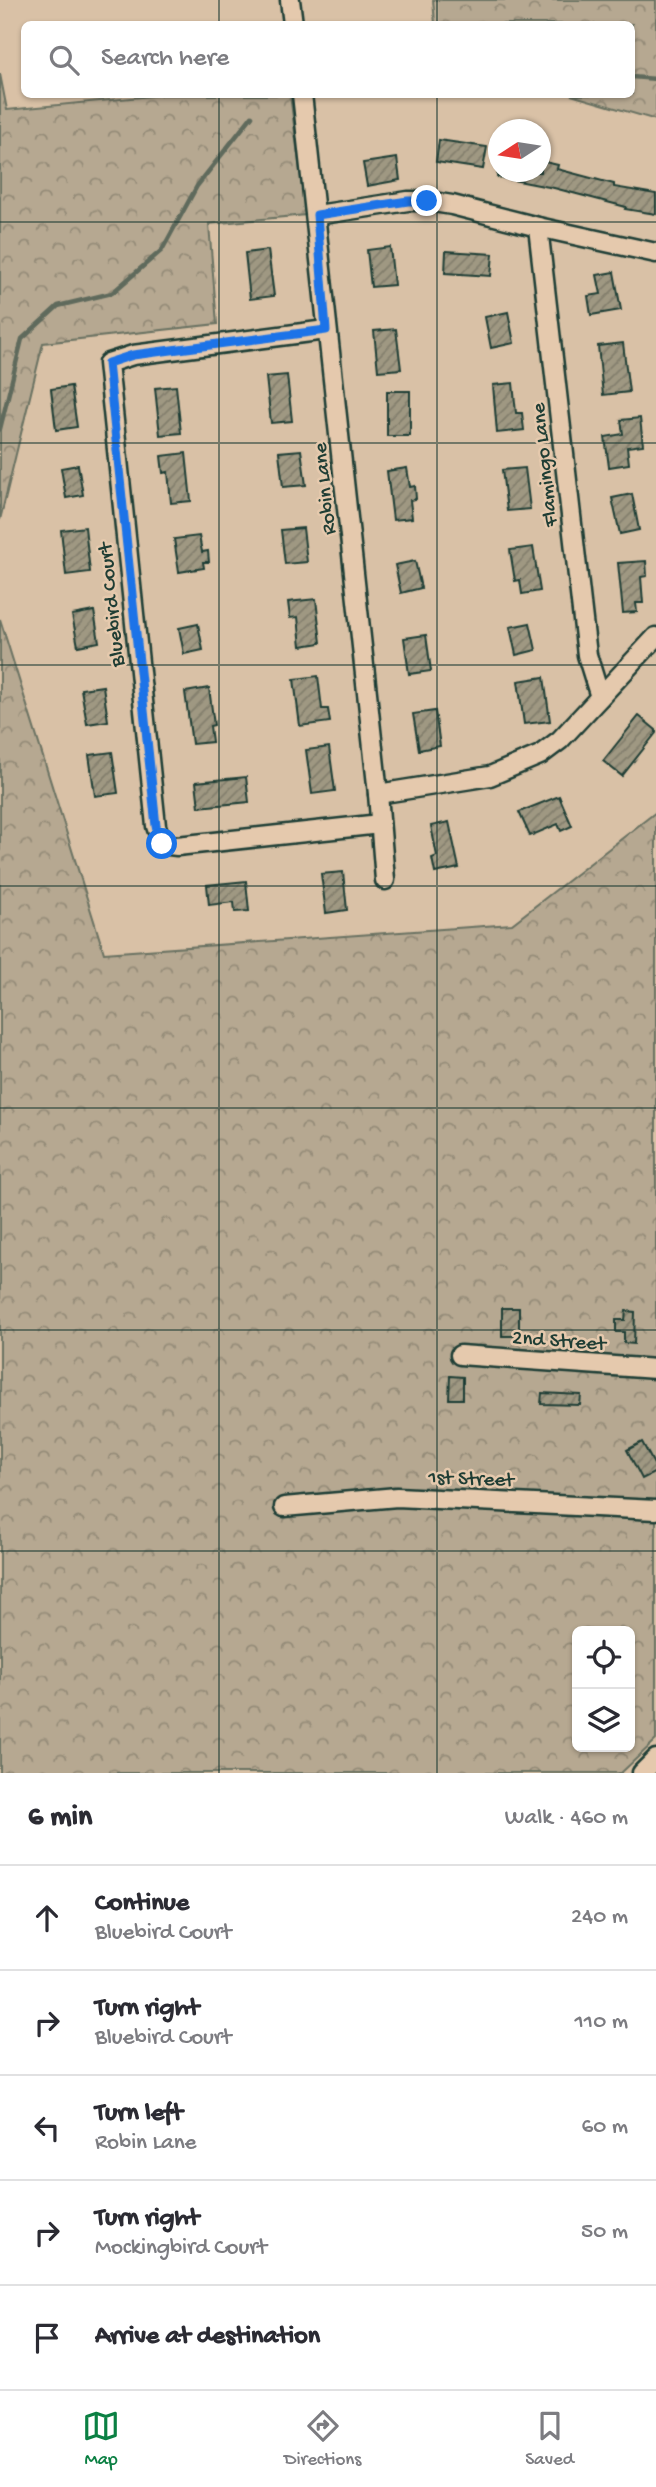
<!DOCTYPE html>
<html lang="en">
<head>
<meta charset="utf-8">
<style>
	:root { --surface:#fff; --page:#f2f2f3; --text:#2b2b33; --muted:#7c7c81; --line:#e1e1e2; --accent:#0b8043 }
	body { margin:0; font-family:"Gochi Hand",sans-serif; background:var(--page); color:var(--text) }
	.controls { position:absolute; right:21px; bottom:21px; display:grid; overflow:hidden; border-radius:10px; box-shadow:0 2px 5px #0004 }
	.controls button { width:63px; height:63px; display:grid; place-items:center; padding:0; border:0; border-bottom:2px solid var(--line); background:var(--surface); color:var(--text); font:35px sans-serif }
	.compass { position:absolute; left:488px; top:119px; width:63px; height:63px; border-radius:50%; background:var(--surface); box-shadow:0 2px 5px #0004; rotate:258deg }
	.stop { position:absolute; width:21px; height:21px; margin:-16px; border:5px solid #1a73e8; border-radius:50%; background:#fff }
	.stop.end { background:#1a73e8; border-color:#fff; box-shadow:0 2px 7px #0008 }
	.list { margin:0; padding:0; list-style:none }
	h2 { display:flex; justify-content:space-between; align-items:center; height:91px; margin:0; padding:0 28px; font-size:30px }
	h2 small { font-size:23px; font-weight:400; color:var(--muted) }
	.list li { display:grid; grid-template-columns:46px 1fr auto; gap:21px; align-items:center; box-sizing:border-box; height:105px; padding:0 28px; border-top:2px solid var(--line) }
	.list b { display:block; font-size:26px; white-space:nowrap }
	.list p { margin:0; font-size:23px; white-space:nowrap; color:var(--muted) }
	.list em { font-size:23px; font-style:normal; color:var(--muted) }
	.icon { flex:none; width:38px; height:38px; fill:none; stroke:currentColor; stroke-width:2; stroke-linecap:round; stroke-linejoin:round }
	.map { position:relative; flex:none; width:656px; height:1773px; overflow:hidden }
	.search { position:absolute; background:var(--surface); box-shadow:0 2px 5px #0004; left:21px; right:21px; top:21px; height:77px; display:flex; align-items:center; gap:18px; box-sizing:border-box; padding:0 24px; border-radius:10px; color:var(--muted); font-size:26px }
	.sheet { height:616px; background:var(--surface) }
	nav { display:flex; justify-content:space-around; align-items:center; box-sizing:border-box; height:98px; border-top:2px solid var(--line); background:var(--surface); font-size:19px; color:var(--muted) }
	nav a { display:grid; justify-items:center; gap:4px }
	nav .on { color:var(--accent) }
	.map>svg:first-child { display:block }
</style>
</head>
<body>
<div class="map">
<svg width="656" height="1773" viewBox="0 0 656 1773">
	<defs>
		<pattern id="forest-crowns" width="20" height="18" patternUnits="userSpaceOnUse" patternTransform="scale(1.75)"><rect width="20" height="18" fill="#b6a891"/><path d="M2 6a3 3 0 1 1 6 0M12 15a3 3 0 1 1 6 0" fill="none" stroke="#938a77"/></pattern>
		<pattern id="building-hatch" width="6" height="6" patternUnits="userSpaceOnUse" patternTransform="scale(1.75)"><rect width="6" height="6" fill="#9f9882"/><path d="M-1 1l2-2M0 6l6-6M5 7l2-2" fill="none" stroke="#817d6b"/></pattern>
	</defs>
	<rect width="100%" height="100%" fill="#d9c1a6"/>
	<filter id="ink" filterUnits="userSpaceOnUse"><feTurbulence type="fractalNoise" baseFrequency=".0143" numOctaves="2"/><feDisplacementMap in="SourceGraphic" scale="14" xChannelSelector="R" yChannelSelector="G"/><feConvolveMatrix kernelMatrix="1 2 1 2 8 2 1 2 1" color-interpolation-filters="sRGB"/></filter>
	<g filter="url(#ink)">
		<!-- forest -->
		<g fill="url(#forest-crowns)" stroke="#6a7262" stroke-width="2" fill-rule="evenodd">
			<path d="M433 0H656V120L571 95 632 94V24H435Z"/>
			<path d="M0 74 7 110 162 95H290L306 215 209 224 217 324 43 343 0 520Z"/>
			<path d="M0 619 104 953 512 924 656 812V1740L621 1773H0ZM577 1631H630V1747H577Z"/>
		</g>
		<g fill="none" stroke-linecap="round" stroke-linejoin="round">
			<!-- stream -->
			<g stroke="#5f6a5c" stroke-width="4.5">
				<path d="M632 77 656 79"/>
				<path d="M0 429 22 339 58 306 112 293 162 250 197 186 252 116"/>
			</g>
		</g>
		<!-- building -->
		<g fill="url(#building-hatch)" stroke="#1f3d34" stroke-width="2">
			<path d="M439 140 487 147 483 169 436 162Z"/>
			<path d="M397 158 400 180 367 186 363 163Z"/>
			<path d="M541 161 558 165 557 169 614 184V187L656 194V214L625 209 626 207 554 188 497 177 498 172H541Z"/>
			<path d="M390 247 394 285 371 287 367 250Z"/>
			<path d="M268 250 274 296 250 299 245 253Z"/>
			<path d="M446 251 493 254 491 276 445 273Z"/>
			<path d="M614 272 621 310 591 315 588 296 601 294 597 275Z"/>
			<path d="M508 312 514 343 491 348 485 317Z"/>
			<path d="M396 329 401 369 378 371 374 331Z"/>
			<path d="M623 343 629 392 603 395 598 346Z"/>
			<path d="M287 375 292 421 271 423 266 377Z"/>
			<path d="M513 383 516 413H522L524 430 497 433 493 385Z"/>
			<path d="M71 386 77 427 56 430 51 389Z"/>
			<path d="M176 386 181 433 160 435 155 388Z"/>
			<rect x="387" y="391" width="23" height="45"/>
			<path d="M640 418 643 445 627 447 629 464 609 467 605 437 623 434 621 420Z"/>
			<path d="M301 450 306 485 283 487 279 452Z"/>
			<path d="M186 453 191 501 171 503 168 472 163 473 161 456Z"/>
			<path d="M78 465 83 495 66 498 61 468Z"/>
			<path d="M407 468 410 487 415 486 416 499 410 500 412 518 393 520 387 471Z"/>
			<path d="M525 468 530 509 507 511 502 470Z"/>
			<path d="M632 494 639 530 620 534 612 498Z"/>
			<path d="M85 527 90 572 66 575 61 530Z"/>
			<path d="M303 528 307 562 285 564 281 530Z"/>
			<path d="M199 536 202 552 208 551 209 562H203L204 568 179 572 174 539Z"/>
			<path d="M533 547 540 591 522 594 520 580 515 581 510 550Z"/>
			<path d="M415 561 421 588 401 593 395 565Z"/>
			<path d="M646 561 647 576 641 577 643 603H636L637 612 623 613 618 563Z"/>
			<path d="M316 599 321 643 301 646 298 617 290 618 288 602Z"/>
			<path d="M94 611 99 642 78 646 72 615Z"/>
			<path d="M530 623 536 650 516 655 510 627Z"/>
			<path d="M198 624 203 650 184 654 179 628Z"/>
			<path d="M426 635 431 671 409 674 404 638Z"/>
			<path d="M318 676 322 709H328L330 722 300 726 294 679Z"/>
			<path d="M544 677 550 721 524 724 518 681Z"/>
			<path d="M103 686 108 721 87 724 81 689Z"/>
			<path d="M209 688 214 725 210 726 212 742 192 744 185 692Z"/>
			<path d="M435 711 440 746 419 750 413 714Z"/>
			<path d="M639 716 656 730V733L622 776 603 761Z"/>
			<path d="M329 747 335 791 312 794 306 750Z"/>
			<path d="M112 752 118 793 95 796 89 755Z"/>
			<path d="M246 777 249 802 199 807 196 782Z"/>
			<path d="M559 796 572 826 561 831 558 824 530 836 519 812Z"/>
			<path d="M449 822 459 868 435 873 432 858 437 856 431 826Z"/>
			<path d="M343 872 347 910 326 913 321 874Z"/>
			<path d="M246 881 249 911 235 912 234 902 209 905 207 885Z"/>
			<rect x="502" y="1308" width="17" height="28"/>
			<path d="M626 1311 635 1312 634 1344 624 1343V1332H616V1320H625Z"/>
			<path d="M450 1376 463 1377V1399H449Z"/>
			<path d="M542 1393 581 1395 580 1405 541 1404Z"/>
			<path d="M642 1442 656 1468V1472L642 1479 627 1450Z"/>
		</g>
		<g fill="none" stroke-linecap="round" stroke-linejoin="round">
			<!-- minor casing -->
			<g stroke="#1f3d34" stroke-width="23">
				<g id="minor">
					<path d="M290 0 293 24"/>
					<path d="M302 94 378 794 385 880"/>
					<path d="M317 215 408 201H427L452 205 538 227 656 253"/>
					<path d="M538 227 587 655 600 697"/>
					<path d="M326 330 133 355 108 363 156 826 162 844 177 846 380 824"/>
					<path d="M378 794 490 776 540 755 560 740 656 637"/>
					<path d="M460 1355 656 1369"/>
					<path d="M284 1507 397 1497 656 1510"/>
					<path d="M642 1773 656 1759"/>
				</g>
			</g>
			<!-- minor -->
			<use href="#minor" stroke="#e5c9ad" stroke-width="18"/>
		</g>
	</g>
	<g fill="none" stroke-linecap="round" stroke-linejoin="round" filter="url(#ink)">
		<!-- route -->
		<path stroke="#1a73e8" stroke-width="9" d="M162 844 156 826 108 363 133 355 326 330 317 215 408 201H427"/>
	</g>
	<!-- grid -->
	<path fill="none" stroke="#1f3d34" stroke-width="2" stroke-opacity="0.55" d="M219 0V24M437 0V24M219 94V1773M437 94V1773M0 222H656M0 443H656M0 665H656M0 886H656M0 1108H656M0 1330H656M0 1551H656"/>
	<g text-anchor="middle" stroke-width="5" stroke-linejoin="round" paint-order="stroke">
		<!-- street labels -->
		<g font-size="21" fill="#1f3d34" stroke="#e5c9ad">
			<text transform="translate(543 465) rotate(-96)" y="7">Flamingo Lane</text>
			<text transform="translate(323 489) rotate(-96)" y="7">Robin Lane</text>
			<text transform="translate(110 605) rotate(-96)" y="7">Bluebird Court</text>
			<text transform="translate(559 1339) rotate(4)" y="7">2nd Street</text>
			<text transform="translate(471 1477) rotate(2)" y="7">1st Street</text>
		</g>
	</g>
</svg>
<div class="controls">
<button><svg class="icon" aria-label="locate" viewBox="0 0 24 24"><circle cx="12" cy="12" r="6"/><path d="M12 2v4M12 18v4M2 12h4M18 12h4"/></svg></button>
<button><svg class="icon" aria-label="layers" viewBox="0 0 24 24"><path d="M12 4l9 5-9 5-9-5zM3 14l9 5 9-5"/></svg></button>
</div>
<svg class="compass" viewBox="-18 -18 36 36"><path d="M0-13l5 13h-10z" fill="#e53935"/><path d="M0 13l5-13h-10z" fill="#7c7c81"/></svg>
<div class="stop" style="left:162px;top:844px"></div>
<div class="stop end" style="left:427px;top:201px"></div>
<div class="search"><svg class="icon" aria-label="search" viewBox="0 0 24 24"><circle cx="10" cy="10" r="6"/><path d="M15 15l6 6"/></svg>Search here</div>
</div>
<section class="sheet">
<h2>6 min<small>Walk · 460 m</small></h2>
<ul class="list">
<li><svg class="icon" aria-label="ahead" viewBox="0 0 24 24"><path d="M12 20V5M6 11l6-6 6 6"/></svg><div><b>Continue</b><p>Bluebird Court</p></div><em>240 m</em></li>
<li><svg class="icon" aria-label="right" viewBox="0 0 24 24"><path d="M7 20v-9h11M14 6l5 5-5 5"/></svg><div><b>Turn right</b><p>Bluebird Court</p></div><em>110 m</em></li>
<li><svg class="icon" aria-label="left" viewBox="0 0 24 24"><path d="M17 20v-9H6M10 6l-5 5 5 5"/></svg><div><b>Turn left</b><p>Robin Lane</p></div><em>60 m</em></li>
<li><svg class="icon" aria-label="right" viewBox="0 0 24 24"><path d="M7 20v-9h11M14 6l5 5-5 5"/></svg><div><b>Turn right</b><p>Mockingbird Court</p></div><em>50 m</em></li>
<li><svg class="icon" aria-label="arrive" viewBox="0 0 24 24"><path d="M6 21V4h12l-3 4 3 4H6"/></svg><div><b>Arrive at destination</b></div></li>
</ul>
</section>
<nav>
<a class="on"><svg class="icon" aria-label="map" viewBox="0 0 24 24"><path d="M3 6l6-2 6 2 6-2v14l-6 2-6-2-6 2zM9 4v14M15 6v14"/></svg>Map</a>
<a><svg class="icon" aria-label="directions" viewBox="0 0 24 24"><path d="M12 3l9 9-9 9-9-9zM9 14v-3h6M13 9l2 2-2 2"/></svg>Directions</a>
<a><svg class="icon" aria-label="saved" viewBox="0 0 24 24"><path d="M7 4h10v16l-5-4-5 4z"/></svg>Saved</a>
</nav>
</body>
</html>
